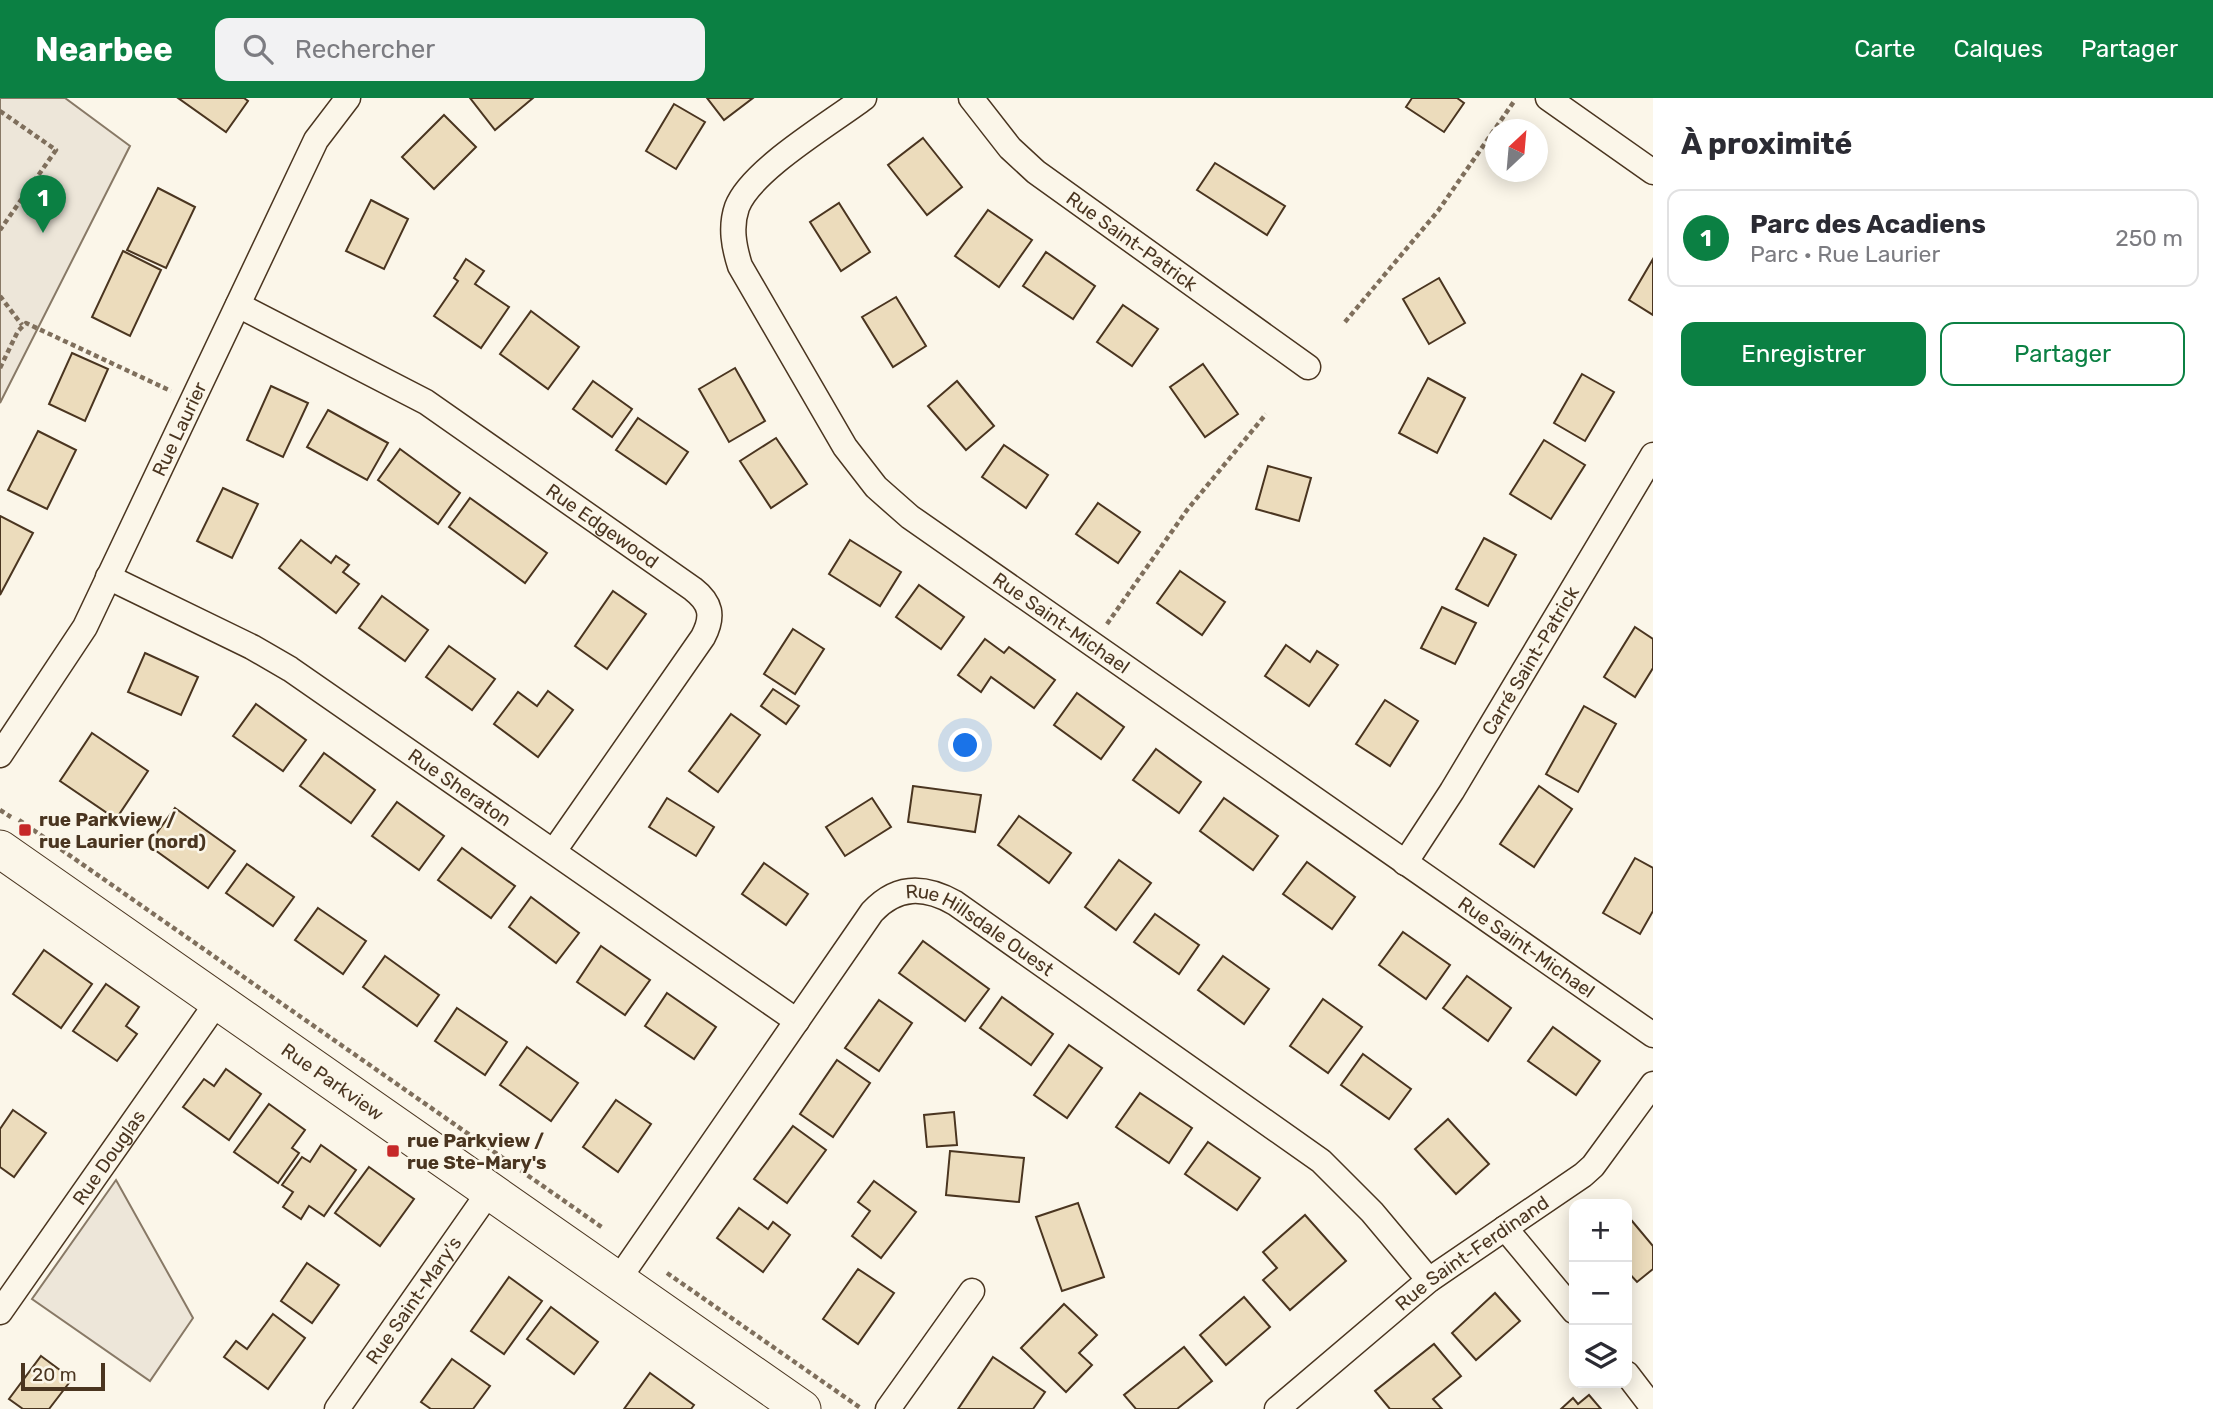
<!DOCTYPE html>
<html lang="fr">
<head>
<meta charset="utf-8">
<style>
	:root { --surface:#fff; --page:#f2f2f3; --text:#2b2b33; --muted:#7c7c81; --line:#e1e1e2; --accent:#0b8043 }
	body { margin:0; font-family:Rubik,sans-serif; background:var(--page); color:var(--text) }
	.controls { position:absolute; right:21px; bottom:21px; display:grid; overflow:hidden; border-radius:14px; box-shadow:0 4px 18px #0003 }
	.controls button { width:63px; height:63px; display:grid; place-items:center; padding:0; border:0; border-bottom:2px solid var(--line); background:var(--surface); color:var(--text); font:35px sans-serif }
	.compass { position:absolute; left:1485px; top:21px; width:63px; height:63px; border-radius:50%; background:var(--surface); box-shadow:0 4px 18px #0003; rotate:26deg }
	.scale { position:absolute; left:21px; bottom:18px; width:84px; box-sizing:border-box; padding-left:7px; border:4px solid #4a3520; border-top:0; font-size:19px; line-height:24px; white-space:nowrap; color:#4a3520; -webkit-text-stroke:5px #fbf6e9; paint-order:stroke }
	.you { position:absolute; left:966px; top:648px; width:24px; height:24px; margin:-18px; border:5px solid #fff; border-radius:50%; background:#1a73e8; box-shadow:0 0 0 10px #1a73e833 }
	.badge { display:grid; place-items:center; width:46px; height:46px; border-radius:50%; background:var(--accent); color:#fff; font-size:23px; font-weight:700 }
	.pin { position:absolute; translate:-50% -58px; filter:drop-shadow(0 2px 4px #0008) }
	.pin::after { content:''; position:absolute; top:37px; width:24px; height:21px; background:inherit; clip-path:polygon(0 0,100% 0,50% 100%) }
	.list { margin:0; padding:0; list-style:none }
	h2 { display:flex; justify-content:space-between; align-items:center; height:91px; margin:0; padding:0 28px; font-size:30px }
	h2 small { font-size:23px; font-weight:400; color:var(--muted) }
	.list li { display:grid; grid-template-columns:46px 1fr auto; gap:21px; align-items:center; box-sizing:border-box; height:98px; margin:0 14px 14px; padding:0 14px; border:2px solid var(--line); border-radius:14px }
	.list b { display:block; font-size:26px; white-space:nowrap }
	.list p { margin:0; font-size:23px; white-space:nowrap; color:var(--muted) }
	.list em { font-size:23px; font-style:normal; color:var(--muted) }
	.actions { display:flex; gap:14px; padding:21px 28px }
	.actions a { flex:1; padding:16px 0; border:2px solid var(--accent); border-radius:14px; text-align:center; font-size:24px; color:var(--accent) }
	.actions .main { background:var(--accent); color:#fff }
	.icon { flex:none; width:38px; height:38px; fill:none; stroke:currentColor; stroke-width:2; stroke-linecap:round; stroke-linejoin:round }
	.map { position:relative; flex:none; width:1653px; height:1311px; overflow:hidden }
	header { display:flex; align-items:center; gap:42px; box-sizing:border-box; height:98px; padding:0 35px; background:var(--accent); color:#fff }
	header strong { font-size:33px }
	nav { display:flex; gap:38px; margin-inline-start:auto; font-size:24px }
	.search { width:490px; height:63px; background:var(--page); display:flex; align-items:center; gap:18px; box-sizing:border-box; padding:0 24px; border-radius:14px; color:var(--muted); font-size:26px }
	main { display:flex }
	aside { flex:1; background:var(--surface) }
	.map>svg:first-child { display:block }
</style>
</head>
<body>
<header>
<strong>Nearbee</strong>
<div class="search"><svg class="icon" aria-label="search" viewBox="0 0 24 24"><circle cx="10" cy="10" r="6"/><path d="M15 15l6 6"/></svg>Rechercher</div>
<nav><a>Carte</a><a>Calques</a><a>Partager</a></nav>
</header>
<main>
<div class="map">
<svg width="1653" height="1311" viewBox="0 0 1653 1311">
	<rect width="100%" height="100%" fill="#fbf6e9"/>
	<!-- green -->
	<g fill="#ede6d9" stroke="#887966" stroke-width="2">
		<path d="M0 0H65L130 48 0 305Z"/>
		<path d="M116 1082 193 1220 150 1283 32 1201Z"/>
	</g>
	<!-- building -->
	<g fill="#ecdcbc" stroke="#4a3520" stroke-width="2">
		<path d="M178 0H244L248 3 226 34Z"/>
		<path d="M470 0H533L495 32Z"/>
		<path d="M707 0H753L724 22Z"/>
		<path d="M1412 0H1457L1464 5 1444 34 1406 9Z"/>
		<path d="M674 6 705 24 676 71 646 53Z"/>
		<path d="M444 17 476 49 434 91 402 59Z"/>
		<path d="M923 40 962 89 927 117 888 67Z"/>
		<path d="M1215 65 1285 108 1267 137 1197 92Z"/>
		<path d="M158 90 195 109 166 170 127 152Z"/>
		<path d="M371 102 408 121 384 171 346 153Z"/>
		<path d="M839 105 870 154 841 173 810 124Z"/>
		<path d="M988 112 1032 142 999 189 955 158Z"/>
		<path d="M123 153 161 172 130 238 92 219Z"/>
		<path d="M1046 154 1095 188 1073 221 1023 188Z"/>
		<path d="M466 161 484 173 475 186 509 209 481 250 434 218 458 183 454 180Z"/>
		<path d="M1653 161V217L1629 202Z"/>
		<path d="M1439 180 1465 225 1429 246 1403 201Z"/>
		<path d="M896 199 926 248 893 269 862 219Z"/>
		<path d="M1123 207 1158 231 1132 268 1097 244Z"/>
		<path d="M531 213 579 249 548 291 500 256Z"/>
		<path d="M72 255 108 271 85 323 49 306Z"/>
		<path d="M1203 266 1238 316 1205 339 1170 289Z"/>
		<path d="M735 270 765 323 729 344 699 291Z"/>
		<path d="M1582 276 1614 294 1585 343 1554 325Z"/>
		<path d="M1428 280 1465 300 1437 355 1399 335Z"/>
		<path d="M593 283 632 311 612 339 573 311Z"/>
		<path d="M957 283 994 328 966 352 928 308Z"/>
		<path d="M271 288 308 305 283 359 247 342Z"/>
		<path d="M328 312 388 345 367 382 307 349Z"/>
		<path d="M638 320 688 354 666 386 616 352Z"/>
		<path d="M38 333 76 352 47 411 8 392Z"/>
		<path d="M776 340 807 386 771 410 740 363Z"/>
		<path d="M1544 342 1585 367 1551 421 1510 396Z"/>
		<path d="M1004 347 1048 377 1026 410 982 379Z"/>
		<path d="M400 351 460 395 438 426 378 382Z"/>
		<path d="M1268 368 1311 380 1299 423 1256 411Z"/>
		<path d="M223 390 258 406 232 460 197 443Z"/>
		<path d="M470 400 547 455 525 485 449 429Z"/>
		<path d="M1098 405 1140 434 1118 465 1076 436Z"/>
		<path d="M0 418 33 435 0 497Z"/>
		<path d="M1484 440 1516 457 1488 508 1456 491Z"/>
		<path d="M301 442 331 465 336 458 349 467 343 474 359 486 336 515 279 470Z"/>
		<path d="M850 442 901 474 880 508 829 476Z"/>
		<path d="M1180 473 1225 504 1202 537 1157 505Z"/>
		<path d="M919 487 964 519 941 551 896 519Z"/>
		<path d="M613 493 646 516 607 571 575 548Z"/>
		<path d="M382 498 428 532 405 563 359 530Z"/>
		<path d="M1442 509 1476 525 1455 566 1421 550Z"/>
		<path d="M1635 529 1653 541V570L1635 599 1604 579Z"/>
		<path d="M793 531 824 551 795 596 764 576Z"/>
		<path d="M985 541 1004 555 1009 549 1055 582 1034 610 991 579 981 594 958 577Z"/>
		<path d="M1286 547 1310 564 1317 553 1338 567 1309 608 1265 578Z"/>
		<path d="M449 548 495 581 472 612 426 579Z"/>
		<path d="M145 555 198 579 181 617 128 594Z"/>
		<path d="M773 591 799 608 786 626 761 608Z"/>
		<path d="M548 593 573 612 538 659 494 626 518 594 537 608Z"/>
		<path d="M1077 595 1124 629 1101 661 1054 627Z"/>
		<path d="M1385 602 1418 623 1390 668 1356 646Z"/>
		<path d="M256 606 306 642 283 673 233 638Z"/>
		<path d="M1584 608 1616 626 1578 694 1546 676Z"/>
		<path d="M731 616 760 637 718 694 689 673Z"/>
		<path d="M92 635 148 673 116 721 60 683Z"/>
		<path d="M1156 651 1201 684 1179 715 1133 682Z"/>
		<path d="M324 655 375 692 351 725 300 688Z"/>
		<path d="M913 688 981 697 975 734 908 724Z"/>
		<path d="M1539 688 1572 711 1534 769 1500 746Z"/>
		<path d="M667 700 714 729 696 758 649 729Z"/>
		<path d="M872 700 891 729 845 758 826 729Z"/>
		<path d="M1224 700 1278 738 1253 772 1200 733Z"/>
		<path d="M397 704 444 738 419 772 372 738Z"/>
		<path d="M175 710 235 753 208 790 148 747Z"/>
		<path d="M1019 718 1071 755 1049 785 998 747Z"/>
		<path d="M462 750 515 788 491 820 438 782Z"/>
		<path d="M1635 760 1653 770V813L1640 836 1603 815Z"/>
		<path d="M1119 762 1151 785 1116 832 1085 809Z"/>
		<path d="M1307 764 1355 799 1332 831 1283 796Z"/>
		<path d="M764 765 808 796 786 827 742 796Z"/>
		<path d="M247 766 294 799 273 828 226 795Z"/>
		<path d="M531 799 579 835 556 865 509 829Z"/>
		<path d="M318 810 366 843 343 876 295 842Z"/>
		<path d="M1155 816 1199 847 1179 876 1134 844Z"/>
		<path d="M1403 834 1450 867 1426 901 1379 867Z"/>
		<path d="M923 843 989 891 965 923 899 875Z"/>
		<path d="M601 848 650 882 625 917 577 884Z"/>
		<path d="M44 852 92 886 61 930 13 896Z"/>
		<path d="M385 858 439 897 417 928 363 889Z"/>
		<path d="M1223 858 1269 891 1244 926 1198 892Z"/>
		<path d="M1467 878 1511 910 1488 943 1443 910Z"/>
		<path d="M106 886 139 909 126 928 137 936 117 963 73 933Z"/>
		<path d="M667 895 716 929 694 961 645 928Z"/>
		<path d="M1002 899 1053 936 1031 967 980 930Z"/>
		<path d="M1323 901 1362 929 1328 975 1290 948Z"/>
		<path d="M879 902 912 925 879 973 845 950Z"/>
		<path d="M457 910 507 944 485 977 435 943Z"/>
		<path d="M1553 929 1600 963 1576 997 1528 963Z"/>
		<path d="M1069 947 1102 970 1067 1020 1034 997Z"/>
		<path d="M527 949 578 985 551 1023 500 987Z"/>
		<path d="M1363 956 1411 991 1389 1021 1341 987Z"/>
		<path d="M837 962 870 985 833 1039 800 1016Z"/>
		<path d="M226 971 261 996 229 1042 183 1009 204 981 214 988Z"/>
		<path d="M1140 995 1192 1030 1169 1065 1116 1029Z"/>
		<path d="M616 1002 651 1026 618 1074 583 1049Z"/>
		<path d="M269 1006 305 1032 292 1050 299 1055 278 1085 234 1054Z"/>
		<path d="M13 1012 46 1035 14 1079 0 1069V1031Z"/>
		<path d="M954 1014 957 1047 927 1049 924 1017Z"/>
		<path d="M1448 1021 1489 1066 1456 1096 1415 1051Z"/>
		<path d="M793 1028 826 1052 787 1105 754 1081Z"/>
		<path d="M1208 1044 1260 1080 1237 1112 1185 1076Z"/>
		<path d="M321 1047 356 1072 324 1118 309 1108 301 1121 283 1109 293 1094 282 1087 302 1059 310 1064Z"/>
		<path d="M950 1053 1024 1060 1019 1104 946 1097Z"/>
		<path d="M369 1069 414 1101 380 1148 335 1115Z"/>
		<path d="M874 1083 916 1114 881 1160 852 1138 870 1113 858 1104Z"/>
		<path d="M1078 1105 1104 1179 1062 1193 1036 1119Z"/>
		<path d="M739 1110 768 1131 773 1124 790 1137 763 1174 717 1140Z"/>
		<path d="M1305 1117 1346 1163 1290 1212 1263 1182 1277 1170 1263 1154Z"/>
		<path d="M1627 1117 1653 1148V1171L1637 1184 1627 1173Z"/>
		<path d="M307 1165 339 1187 312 1225 281 1203Z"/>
		<path d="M858 1171 894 1195 858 1246 823 1221Z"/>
		<path d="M509 1179 542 1203 504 1256 471 1233Z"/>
		<path d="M1495 1195 1520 1223 1476 1262 1452 1235Z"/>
		<path d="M1244 1199 1270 1229 1226 1267 1200 1237Z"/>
		<path d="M1064 1206 1097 1237 1079 1255 1092 1267 1066 1294 1021 1250Z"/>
		<path d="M551 1209 598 1244 574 1276 527 1241Z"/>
		<path d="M273 1216 305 1240 268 1291 224 1259 236 1243 247 1251Z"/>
		<path d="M1434 1246 1461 1278 1433 1301 1442 1311H1390L1375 1293Z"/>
		<path d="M1184 1249 1212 1283 1177 1311H1136L1124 1297Z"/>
		<path d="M41 1258 72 1281 49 1311H23L9 1301Z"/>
		<path d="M993 1259 1045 1294 1033 1311H958Z"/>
		<path d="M452 1261 490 1288 473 1311H431L421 1304Z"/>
		<path d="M650 1275 694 1307 691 1311H624Z"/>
		<path d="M1589 1297 1601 1311H1561L1573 1300 1578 1306Z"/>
	</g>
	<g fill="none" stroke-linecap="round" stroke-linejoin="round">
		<!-- street casing -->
		<g stroke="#4a3520" stroke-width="27">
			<g id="street">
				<path id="s1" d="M864 0C831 25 751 72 737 109 730 129 734 149 740 168L845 349 876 389 910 419 1653 937"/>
				<path id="s2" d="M971 0 1010 50 1036 74 1308 269"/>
				<path d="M1548 0 1653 74"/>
				<path id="s3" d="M238 207 426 304 693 491C711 505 714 518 703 539L554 753"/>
				<path id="s4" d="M108 479 252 549 290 571 797 923"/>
				<path id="s5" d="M0 657 85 529 316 42 348 0"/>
				<path id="s6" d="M1405 765 1452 693 1653 357"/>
				<path d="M1505 1130 1574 1213"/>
				<path id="s7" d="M618 1182 872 814C897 787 925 788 955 805L1321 1063 1372 1114 1429 1182"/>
				<path id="s8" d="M0 1214 218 903"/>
				<path d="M1627 1276 1653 1310"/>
				<path id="s9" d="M337 1311 489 1094"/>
				<path d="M888 1311 972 1193"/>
				<path id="s10" d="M1277 1311 1429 1182 1583 1077 1593 1068 1653 986"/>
			</g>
		</g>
		<!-- secondary casing -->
		<g stroke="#4a3520" stroke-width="39">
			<g id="secondary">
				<path id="s11" d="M0 751 802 1311"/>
			</g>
		</g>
		<!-- path -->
		<g stroke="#7f6f5c" stroke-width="4.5" stroke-dasharray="5 3.5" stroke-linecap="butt">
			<path d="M0 13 56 52 0 132"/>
			<path d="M0 198 22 227"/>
			<path d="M1345 224 1438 113 1515 2"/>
			<path d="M0 270 18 233 26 225 171 293"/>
			<path d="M1107 526 1187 412 1266 316"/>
			<path d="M0 712 11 719"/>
			<path d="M19 722 603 1130"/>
			<path d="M667 1175 862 1311"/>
		</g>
		<!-- street -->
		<use href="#street" stroke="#fbf6e9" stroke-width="24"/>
		<!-- secondary -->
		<use href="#secondary" stroke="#fbf6e9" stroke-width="37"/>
	</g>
	<!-- markers -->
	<g fill="#c62828" stroke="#fbf6e9" stroke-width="2.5">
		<rect x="18" y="725" width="14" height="14" rx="3.5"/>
		<rect x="386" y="1046" width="14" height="14" rx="3.5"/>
	</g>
	<g text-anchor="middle" stroke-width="5" stroke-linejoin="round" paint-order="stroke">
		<!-- street labels -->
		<g font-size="19" fill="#4a3520" stroke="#fbf6e9">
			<text dy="7" stroke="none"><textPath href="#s2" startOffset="217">Rue Saint-Patrick</textPath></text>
			<text dy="7" stroke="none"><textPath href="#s5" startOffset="373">Rue Laurier</textPath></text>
			<text dy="7" stroke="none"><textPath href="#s3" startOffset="427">Rue Edgewood</textPath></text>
			<text dy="7" stroke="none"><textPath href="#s1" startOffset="719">Rue Saint-Michael</textPath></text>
			<text dy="7" stroke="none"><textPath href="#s6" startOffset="238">Carré Saint-Patrick</textPath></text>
			<text dy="7" stroke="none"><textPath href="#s4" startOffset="411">Rue Sheraton</textPath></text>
			<text dy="7" stroke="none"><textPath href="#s7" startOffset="572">Rue Hillsdale Ouest</textPath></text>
			<text dy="7" stroke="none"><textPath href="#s1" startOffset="1286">Rue Saint-Michael</textPath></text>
			<text dy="7" stroke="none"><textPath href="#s11" startOffset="406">Rue Parkview</textPath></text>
			<text dy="7" stroke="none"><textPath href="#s8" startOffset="189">Rue Douglas</textPath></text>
			<text dy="7" stroke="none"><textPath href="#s10" startOffset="250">Rue Saint-Ferdinand</textPath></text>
			<text dy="7" stroke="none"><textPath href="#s9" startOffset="133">Rue Saint-Mary's</textPath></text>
		</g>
		<!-- poi labels -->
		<g font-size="19" font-weight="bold" fill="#4a3520" stroke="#fbf6e9" text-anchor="start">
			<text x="39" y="728">rue Parkview /<tspan x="39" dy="22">rue Laurier (nord)</tspan></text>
			<text x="407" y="1049">rue Parkview /<tspan x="407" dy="22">rue Ste-Mary's</tspan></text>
		</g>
	</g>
</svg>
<div class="controls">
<button>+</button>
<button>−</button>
<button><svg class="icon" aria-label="layers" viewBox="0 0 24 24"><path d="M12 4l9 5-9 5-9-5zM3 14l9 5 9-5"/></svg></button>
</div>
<svg class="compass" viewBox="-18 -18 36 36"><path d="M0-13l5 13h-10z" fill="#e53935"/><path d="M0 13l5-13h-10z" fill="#7c7c81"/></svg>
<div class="scale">20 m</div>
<div class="you"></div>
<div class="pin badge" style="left:43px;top:135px">1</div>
</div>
<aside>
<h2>À proximité<small></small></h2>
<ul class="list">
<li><span class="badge">1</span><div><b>Parc des Acadiens</b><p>Parc · Rue Laurier</p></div><em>250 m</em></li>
</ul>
<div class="actions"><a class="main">Enregistrer</a><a>Partager</a></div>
</aside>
</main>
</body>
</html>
